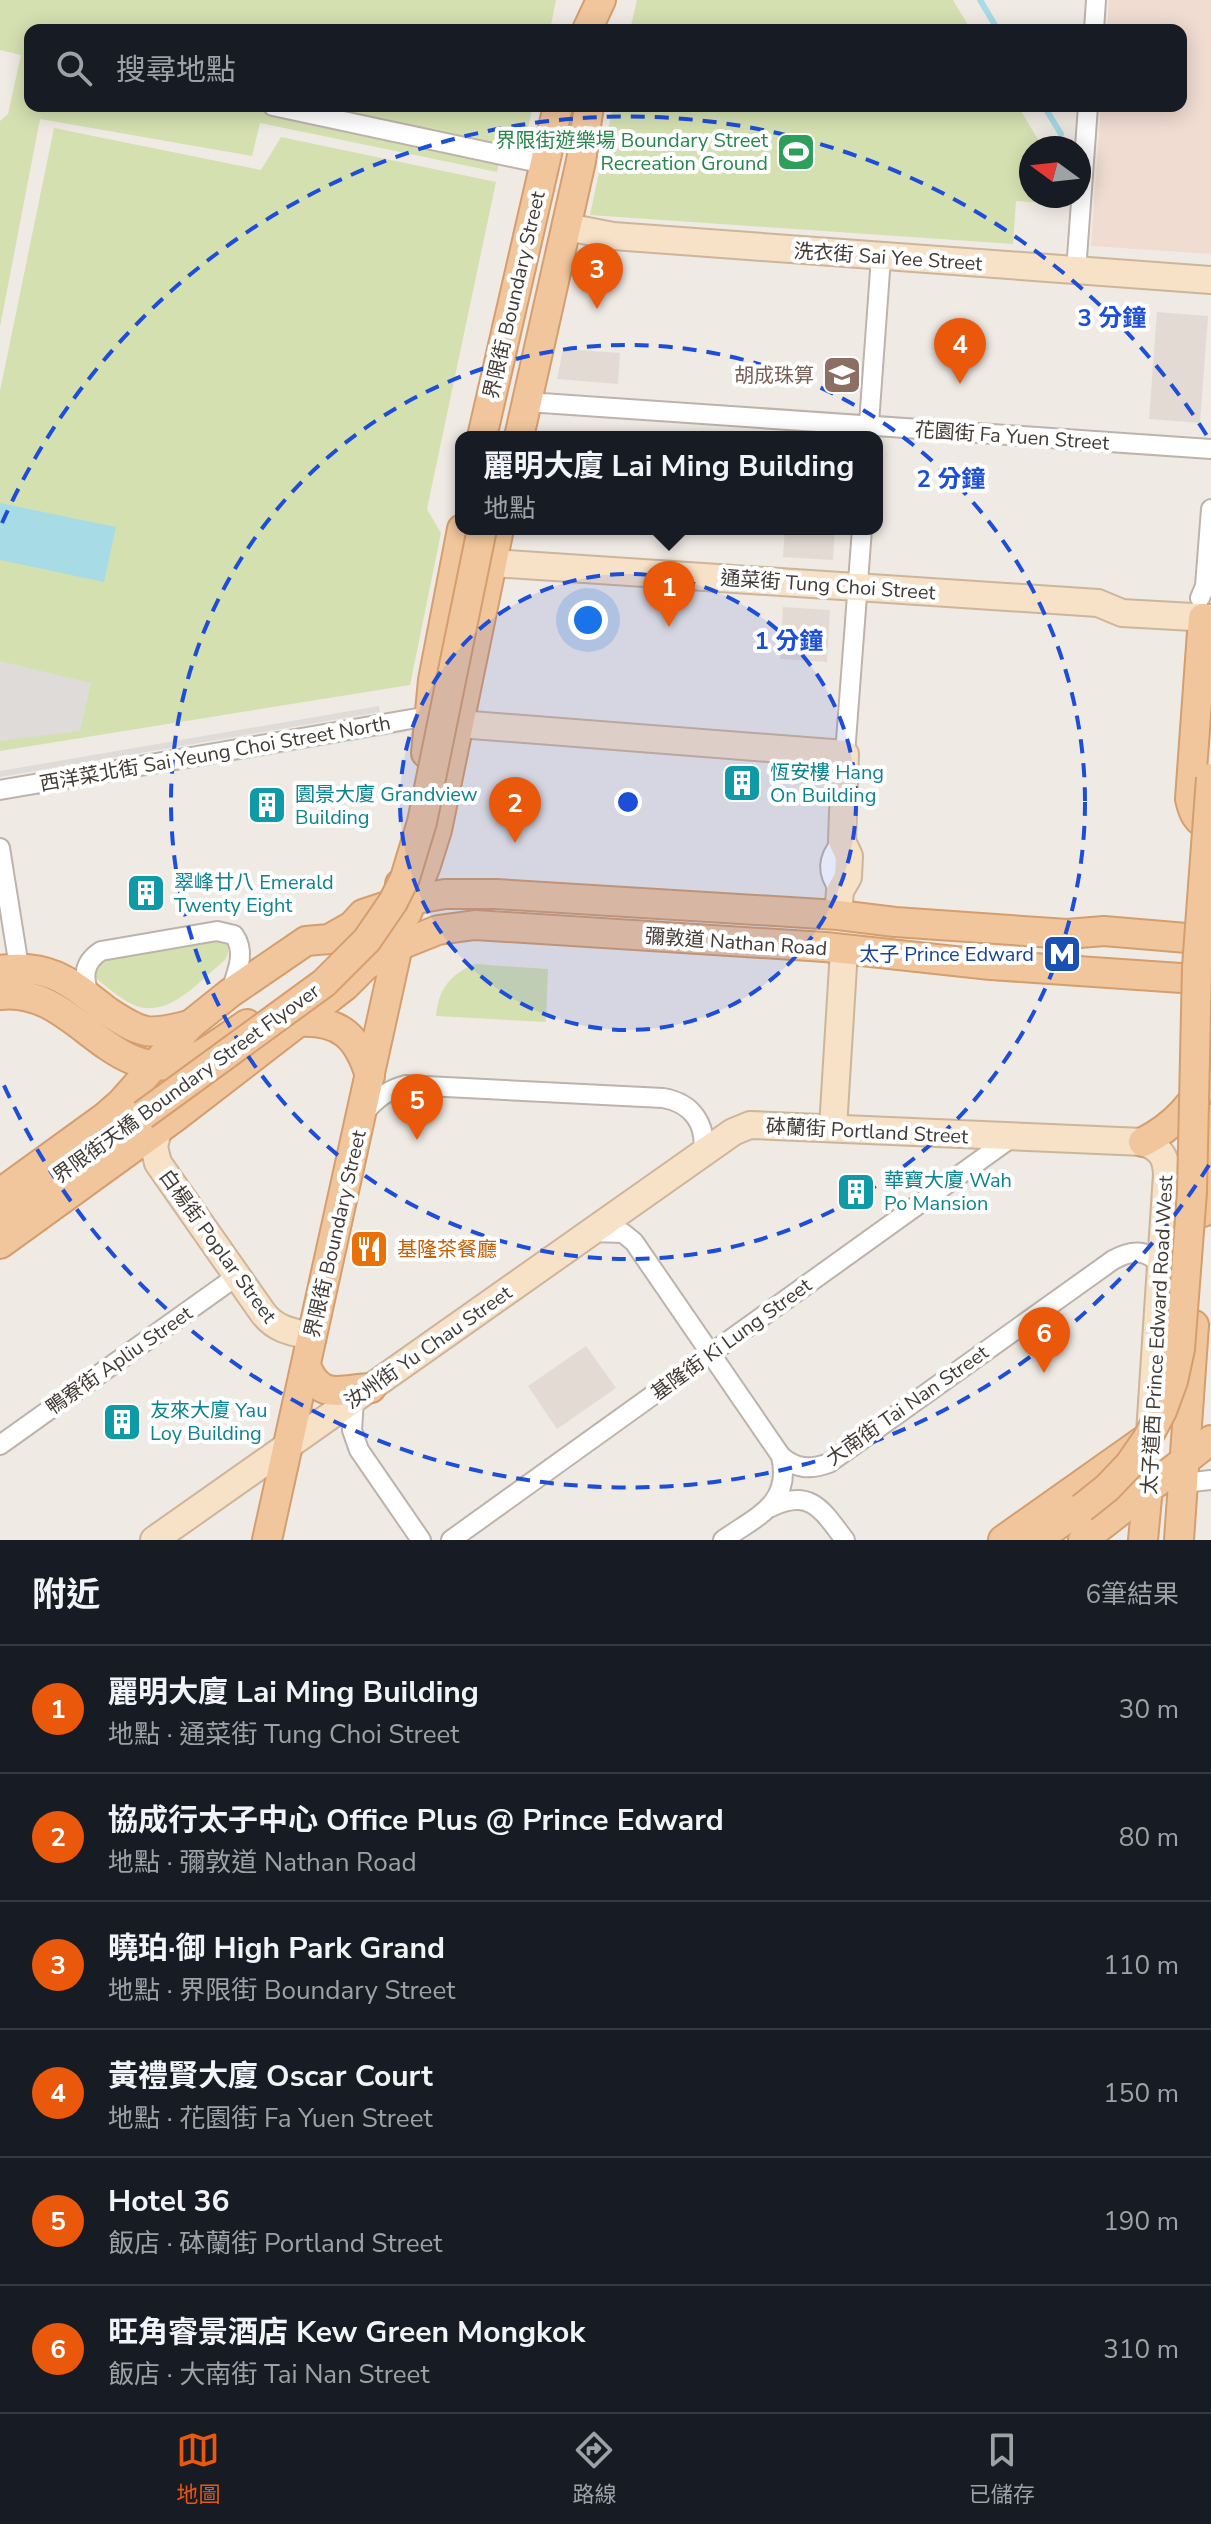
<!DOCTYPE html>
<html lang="zh-TW">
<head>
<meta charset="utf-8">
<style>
	:root { --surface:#171b24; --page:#242831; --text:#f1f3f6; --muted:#9ea1a6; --line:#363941; --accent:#ea580c }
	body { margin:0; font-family:"Nunito Sans","Noto Sans TC",sans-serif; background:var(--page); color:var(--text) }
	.compass { position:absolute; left:1019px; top:136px; width:72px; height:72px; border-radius:50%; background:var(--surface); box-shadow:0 4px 20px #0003; rotate:285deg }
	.you { position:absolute; left:588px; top:620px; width:28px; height:28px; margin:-20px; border:6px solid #fff; border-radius:50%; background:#1a73e8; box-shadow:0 0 0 12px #1a73e833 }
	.badge { display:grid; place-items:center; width:52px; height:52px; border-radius:50%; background:var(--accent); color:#fff; font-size:26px; font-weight:700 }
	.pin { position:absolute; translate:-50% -66px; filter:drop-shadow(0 2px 4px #0008) }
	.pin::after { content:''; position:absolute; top:42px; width:28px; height:24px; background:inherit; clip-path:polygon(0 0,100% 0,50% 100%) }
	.popup { position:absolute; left:455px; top:431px; width:428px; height:104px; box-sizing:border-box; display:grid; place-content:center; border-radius:16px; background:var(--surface); filter:drop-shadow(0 2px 6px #0005); font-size:26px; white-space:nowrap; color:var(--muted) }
	.popup b { font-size:30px; color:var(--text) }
	.popup::after { content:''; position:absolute; left:50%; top:100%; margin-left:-16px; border:16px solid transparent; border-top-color:var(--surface) }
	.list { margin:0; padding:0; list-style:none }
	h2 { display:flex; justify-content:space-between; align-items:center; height:104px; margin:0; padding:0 32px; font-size:34px }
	h2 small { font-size:26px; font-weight:400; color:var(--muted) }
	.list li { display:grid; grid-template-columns:52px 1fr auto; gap:24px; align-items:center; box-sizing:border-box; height:128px; padding:0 32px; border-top:2px solid var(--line) }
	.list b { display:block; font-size:30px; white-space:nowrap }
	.list p { margin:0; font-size:26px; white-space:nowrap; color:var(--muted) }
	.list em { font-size:26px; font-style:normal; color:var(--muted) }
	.icon { flex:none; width:44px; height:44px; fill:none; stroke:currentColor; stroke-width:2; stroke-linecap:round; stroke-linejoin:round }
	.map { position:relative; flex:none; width:1211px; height:1540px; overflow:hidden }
	.search { position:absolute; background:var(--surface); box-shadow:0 4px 20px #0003; left:24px; right:24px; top:24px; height:88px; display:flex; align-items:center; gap:20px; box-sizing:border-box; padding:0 28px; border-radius:16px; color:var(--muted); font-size:30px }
	.sheet { height:872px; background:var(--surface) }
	nav { display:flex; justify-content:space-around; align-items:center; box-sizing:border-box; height:112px; border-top:2px solid var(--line); background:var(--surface); font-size:22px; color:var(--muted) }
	nav a { display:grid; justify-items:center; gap:4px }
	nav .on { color:var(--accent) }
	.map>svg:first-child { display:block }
</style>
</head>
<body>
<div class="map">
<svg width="1211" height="1540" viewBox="0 0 1211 1540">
	<rect width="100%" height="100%" fill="#f0eae4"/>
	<!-- residential -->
	<g fill="#e3dad3">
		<path d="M1157 312 1208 316 1200 423 1149 419Z"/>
		<path d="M563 349 620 353 618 384 557 379Z"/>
		<path d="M785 529H835L833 560 783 557Z"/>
		<path d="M783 607 830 610 827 662 780 659Z"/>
		<path d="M586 1346 616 1388 557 1429 528 1386Z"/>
	</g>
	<!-- commercial -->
	<path fill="#f0dcd1" d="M1109 0H1211V254L1091 246 1101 106H1181V30H1107Z"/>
	<!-- green -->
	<g fill="#d5e0b1">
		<path d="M0 0H556L550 30H30V106H533L526 136 505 133 497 172 260 123 252 156 40 119 0 327V121L8 114 21 55 0 50Z"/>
		<path d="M637 0H953L971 30H630Z"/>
		<path d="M613 106H1018L1043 148H1031V196H1059V204L1016 201 1013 244 590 215Z"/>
		<path d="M54 128 261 170 281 137 496 182 427 509 441 533 410 685 0 751V391Z"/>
		<path d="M216 938C228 941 232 949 225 960 201 979 169 1020 134 1005 120 999 106 986 93 976V970L103 958Z"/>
		<path d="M475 964 548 969 546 1022 436 1016C438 990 450 974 475 964Z"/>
	</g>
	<!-- parking -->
	<g fill="#dedbd9">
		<path d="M0 661 91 683 80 731 0 741Z"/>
		<path d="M379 706 380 712 0 777V771Z"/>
		<path d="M405 726 406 732 38 795 37 789Z"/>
	</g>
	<!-- water -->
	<path fill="#a7dbe6" d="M0 503 116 527 104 582 0 560Z"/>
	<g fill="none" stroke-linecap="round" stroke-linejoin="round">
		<!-- stream -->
		<g stroke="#a7dbe6" stroke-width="6">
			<path d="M980 0 998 30"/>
			<path d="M1044 106 1061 134"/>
		</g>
		<!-- street casing -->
		<g stroke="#bdb3ab" stroke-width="22">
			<g id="street">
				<path d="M1094 30 1096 0"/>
				<path d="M273 106 544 164"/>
				<path d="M1076 271 1088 106"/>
				<path d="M527 402 1211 449"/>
				<path d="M868 437 881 257"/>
				<path d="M1200 598 1205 586 1211 509"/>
				<path d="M845 754 862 529"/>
				<path d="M0 790 429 716"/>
				<path d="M0 848 19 967"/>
				<path d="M840 891C826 872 827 859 842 841"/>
				<path d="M92 999C82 980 82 963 101 951L217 931 234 935C247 953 236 974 230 993"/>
				<path d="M363 1114C376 1099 387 1090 406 1085L663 1098C693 1103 707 1125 703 1154"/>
				<path d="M593 1232 623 1233 634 1242 781 1456C796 1469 810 1470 829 1463L1113 1260C1133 1249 1149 1249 1162 1268"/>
				<path d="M354 1400 352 1430 359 1450 421 1540"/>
				<path d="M0 1445 237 1276"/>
				<path d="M1174 1484 1211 1480"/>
				<path d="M771 1507C811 1488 822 1510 845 1540"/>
				<path d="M451 1540 1011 1138"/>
				<path d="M723 1540C757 1516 792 1504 781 1456"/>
			</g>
		</g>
		<!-- secondary casing -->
		<g stroke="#cdb59b" stroke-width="30">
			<g id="secondary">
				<path d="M567 227 613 236 1211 280"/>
				<path d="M471 559 492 563 1098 603 1122 613 1211 618"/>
				<path d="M459 724 845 754 842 841 849 856 848 877 840 891 838 915"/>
				<path d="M833 1128 844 950"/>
				<path d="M158 1130 154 1147 158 1163 263 1313C276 1330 292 1332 312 1336"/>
				<path d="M154 1540 733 1132 750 1125 1143 1142C1160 1148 1166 1156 1167 1174L1150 1433"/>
			</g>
		</g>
		<!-- primary casing -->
		<g stroke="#d49e6e" stroke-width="32">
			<g id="primary">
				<path d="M587 30 601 0"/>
				<path d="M482 437 558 106"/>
				<path d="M519 437 581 161 589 106"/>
				<path d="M1203 618 1190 799C1193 813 1197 822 1211 827"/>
				<path d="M426 753 433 680 462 529"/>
				<path d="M407 913 426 865 437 830 499 529"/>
				<path d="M0 970C50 963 70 982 107 1011 119 1019 132 1028 146 1031 161 1033 176 1028 190 1025"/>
				<path d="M0 995C75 986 107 1085 184 1062 207 1054 227 1037 247 1024"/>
				<path d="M299 1022C341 1020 358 1037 370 1076"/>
				<path d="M1143 1142C1175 1126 1194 1103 1211 1073"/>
				<path d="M0 1193 105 1117 121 1103 190 1025 230 993 306 941 329 939 352 926 363 914 399 902 445 894H496L838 915 895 922 1067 934 1104 931 1211 940"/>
				<path d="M1203 1212 1211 1119"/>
				<path d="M0 1218 143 1115"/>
				<path d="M0 1244 174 1118 345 986 365 966 398 946 438 930 475 925 825 947 991 965 1211 980"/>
				<path d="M306 1366C321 1402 341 1389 371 1388"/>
				<path d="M267 1540 398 946 400 884"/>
				<path d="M1003 1540 1143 1441"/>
				<path d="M1036 1540 1082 1508"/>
				<path d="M1083 1540 1211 1440"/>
				<path d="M1143 1540 1149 1477"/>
				<path d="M1179 1540 1194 1325"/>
			</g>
		</g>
		<!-- street -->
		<use href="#street" stroke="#fff" stroke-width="18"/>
		<!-- secondary -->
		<use href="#secondary" stroke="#f7e1c7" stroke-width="26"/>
		<!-- primary -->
		<use href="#primary" stroke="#f1c69c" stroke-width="28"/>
		<!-- primary-bridge casing -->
		<g stroke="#d49e6e" stroke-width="32" stroke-linecap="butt">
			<g id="primary-bridge">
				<path d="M143 1115 324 983 367 940 393 902 405 878 422 822 482 529"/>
				<path d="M1082 1508 1107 1488 1129 1465 1147 1439 1162 1411 1173 1381 1180 1349 1192 1192 1197 967 1211 778"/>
			</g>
		</g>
		<!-- primary-bridge -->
		<use href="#primary-bridge" stroke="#f1c69c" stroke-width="28"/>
	</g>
	<!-- distance rings -->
	<circle cx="628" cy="802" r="228" fill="#1d4ed8" fill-opacity=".12"/>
	<g fill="none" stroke="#1d4ed8" stroke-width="4" stroke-dasharray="14 10">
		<circle cx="628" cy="802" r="228"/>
		<circle cx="628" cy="802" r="457"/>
		<path d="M1209 1165A685 685 0 0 1 2 1081M2 523A685 685 0 0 1 1209 439"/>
	</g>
	<!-- icons -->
	<defs>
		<g id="stadium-square" transform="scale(2)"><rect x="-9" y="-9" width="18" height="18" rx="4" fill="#2e9e5b" stroke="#fff"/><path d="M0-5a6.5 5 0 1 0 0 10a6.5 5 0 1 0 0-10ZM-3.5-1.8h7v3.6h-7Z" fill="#fff"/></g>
		<g id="school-square" transform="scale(2)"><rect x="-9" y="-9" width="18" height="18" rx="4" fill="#8d6e63" stroke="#fff"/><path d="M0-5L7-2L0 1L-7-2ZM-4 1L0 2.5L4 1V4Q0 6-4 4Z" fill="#fff"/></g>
		<g id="building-square" transform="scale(2)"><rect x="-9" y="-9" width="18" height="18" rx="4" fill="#0f9aa8" stroke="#fff"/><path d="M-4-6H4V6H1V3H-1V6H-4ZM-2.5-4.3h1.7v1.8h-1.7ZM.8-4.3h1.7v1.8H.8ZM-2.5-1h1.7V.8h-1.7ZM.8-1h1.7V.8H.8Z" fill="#fff"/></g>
		<g id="metro-square" transform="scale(2)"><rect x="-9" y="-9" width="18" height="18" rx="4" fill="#1a4fb4" stroke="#fff"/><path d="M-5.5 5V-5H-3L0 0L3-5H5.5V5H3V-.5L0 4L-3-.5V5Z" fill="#fff"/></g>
		<g id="restaurant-square" transform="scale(2)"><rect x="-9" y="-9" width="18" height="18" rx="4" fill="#e8710a" stroke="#fff"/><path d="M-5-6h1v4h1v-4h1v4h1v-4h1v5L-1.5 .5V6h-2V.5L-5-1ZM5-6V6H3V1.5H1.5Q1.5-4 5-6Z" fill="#fff"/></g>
	</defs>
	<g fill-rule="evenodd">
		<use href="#stadium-square" x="796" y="152"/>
		<use href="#school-square" x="842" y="375"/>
		<use href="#building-square" x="742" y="783"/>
		<use href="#building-square" x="267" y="805"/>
		<use href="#building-square" x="146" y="893"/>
		<use href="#metro-square" x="1062" y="954"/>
		<use href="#building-square" x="856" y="1192"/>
		<use href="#restaurant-square" x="369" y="1249"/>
		<use href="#building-square" x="122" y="1422"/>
	</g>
	<g text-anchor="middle" stroke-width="8" stroke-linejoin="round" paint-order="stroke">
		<!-- leisure labels -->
		<g font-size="20" fill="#27864d" stroke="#fff" text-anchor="end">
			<text x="768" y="147">界限街遊樂場 Boundary Street<tspan x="768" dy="23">Recreation Ground</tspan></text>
		</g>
		<!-- street labels -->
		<g font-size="20" fill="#413a35" stroke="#fff">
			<text transform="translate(888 257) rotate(4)" y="7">洗衣街 Sai Yee Street</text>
			<text transform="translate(514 295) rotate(-77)" y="7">界限街 Boundary Street</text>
			<text transform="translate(1012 436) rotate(4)" y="7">花園街 Fa Yuen Street</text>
			<text transform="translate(828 585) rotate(4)" y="7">通菜街 Tung Choi Street</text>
			<text transform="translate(215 753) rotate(-10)" y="7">西洋菜北街 Sai Yeung Choi Street North</text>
			<text transform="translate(736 942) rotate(4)" y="7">彌敦道 Nathan Road</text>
			<text transform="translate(186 1083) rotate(-36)" y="7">界限街天橋 Boundary Street Flyover</text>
			<text transform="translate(867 1131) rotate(3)" y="7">砵蘭街 Portland Street</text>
			<text transform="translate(335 1234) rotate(-77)" y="7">界限街 Boundary Street</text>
			<text transform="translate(218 1246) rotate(54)" y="7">白楊街 Poplar Street</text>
			<text transform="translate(1157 1335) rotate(-87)" y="7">太子道西 Prince Edward Road West</text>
			<text transform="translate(731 1339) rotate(-36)" y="7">基隆街 Ki Lung Street</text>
			<text transform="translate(428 1347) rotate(-35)" y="7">汝州街 Yu Chau Street</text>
			<text transform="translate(119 1360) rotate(-35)" y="7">鴨寮街 Apliu Street</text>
			<text transform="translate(907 1405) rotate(-35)" y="7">大南街 Tai Nan Street</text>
		</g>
		<!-- education labels -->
		<g font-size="20" fill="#785e54" stroke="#fff" text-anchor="end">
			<text x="814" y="382">胡成珠算</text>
		</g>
		<!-- culture labels -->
		<g font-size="20" fill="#0d838f" stroke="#fff" text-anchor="start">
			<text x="770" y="779">恆安樓 Hang<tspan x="770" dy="23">On Building</tspan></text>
			<text x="295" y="801">園景大廈 Grandview<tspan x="295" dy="23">Building</tspan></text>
			<text x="174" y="889">翠峰廿八 Emerald<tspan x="174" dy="23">Twenty Eight</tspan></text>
			<text x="884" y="1187">華寶大廈 Wah<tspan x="884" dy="23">Po Mansion</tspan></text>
			<text x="150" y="1417">友來大廈 Yau<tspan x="150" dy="23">Loy Building</tspan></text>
		</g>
		<!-- transit labels -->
		<g font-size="20" fill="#164399" stroke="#fff" text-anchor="end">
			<text x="1034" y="961">太子 Prince Edward</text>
		</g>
		<!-- food labels -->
		<g font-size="20" fill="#c56008" stroke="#fff" text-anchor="start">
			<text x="397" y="1256">基隆茶餐廳</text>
		</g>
	</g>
	<circle cx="628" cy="802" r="12" fill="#1d4ed8" stroke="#fff" stroke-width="4"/>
	<g font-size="24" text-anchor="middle" font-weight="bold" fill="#1d4ed8" stroke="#fff" stroke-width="8" stroke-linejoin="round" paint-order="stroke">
		<text x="1112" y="326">3 分鐘</text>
		<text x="951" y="487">2 分鐘</text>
		<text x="789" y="649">1 分鐘</text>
	</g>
</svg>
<svg class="compass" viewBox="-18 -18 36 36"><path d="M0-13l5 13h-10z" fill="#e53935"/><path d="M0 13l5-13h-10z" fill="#9ea1a6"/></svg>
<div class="you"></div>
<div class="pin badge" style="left:669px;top:627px">1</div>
<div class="popup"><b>麗明大廈 Lai Ming Building</b>地點</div>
<div class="pin badge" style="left:515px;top:843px">2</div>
<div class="pin badge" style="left:597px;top:309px">3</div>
<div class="pin badge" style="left:960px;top:384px">4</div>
<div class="pin badge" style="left:417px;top:1140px">5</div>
<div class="pin badge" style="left:1044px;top:1373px">6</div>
<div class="search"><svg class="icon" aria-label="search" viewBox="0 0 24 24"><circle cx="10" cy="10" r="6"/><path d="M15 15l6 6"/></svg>搜尋地點</div>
</div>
<section class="sheet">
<h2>附近<small>6筆結果</small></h2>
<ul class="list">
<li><span class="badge">1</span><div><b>麗明大廈 Lai Ming Building</b><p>地點 · 通菜街 Tung Choi Street</p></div><em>30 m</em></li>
<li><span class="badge">2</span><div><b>協成行太子中心 Office Plus @ Prince Edward</b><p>地點 · 彌敦道 Nathan Road</p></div><em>80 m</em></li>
<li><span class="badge">3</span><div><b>曉珀·御 High Park Grand</b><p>地點 · 界限街 Boundary Street</p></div><em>110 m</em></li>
<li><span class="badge">4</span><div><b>黃禮賢大廈 Oscar Court</b><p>地點 · 花園街 Fa Yuen Street</p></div><em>150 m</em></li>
<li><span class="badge">5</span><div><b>Hotel 36</b><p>飯店 · 砵蘭街 Portland Street</p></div><em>190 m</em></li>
<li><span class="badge">6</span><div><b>旺角睿景酒店 Kew Green Mongkok</b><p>飯店 · 大南街 Tai Nan Street</p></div><em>310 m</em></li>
</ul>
</section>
<nav>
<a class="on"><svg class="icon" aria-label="map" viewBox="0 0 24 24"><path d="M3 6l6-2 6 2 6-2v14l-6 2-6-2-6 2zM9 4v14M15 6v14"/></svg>地圖</a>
<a><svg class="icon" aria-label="directions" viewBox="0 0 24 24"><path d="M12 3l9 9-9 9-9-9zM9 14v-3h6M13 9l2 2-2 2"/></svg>路線</a>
<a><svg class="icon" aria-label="saved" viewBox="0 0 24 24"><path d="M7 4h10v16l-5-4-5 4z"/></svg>已儲存</a>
</nav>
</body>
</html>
